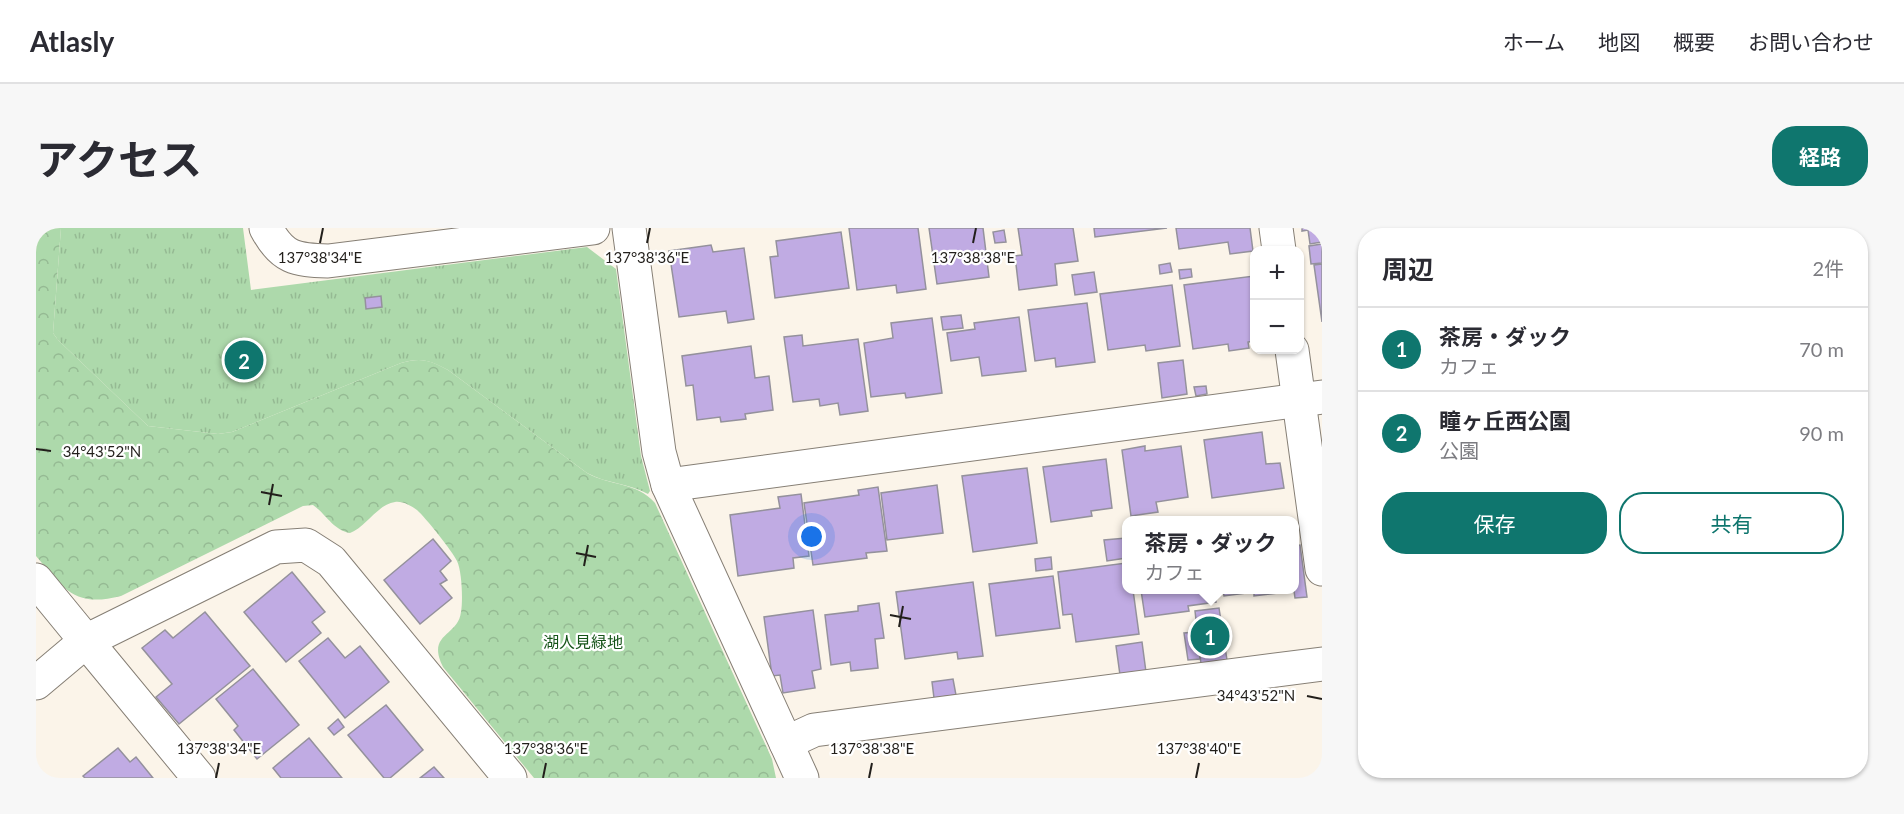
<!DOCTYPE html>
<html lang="ja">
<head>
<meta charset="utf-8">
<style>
	:root { --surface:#fff; --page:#f7f7f7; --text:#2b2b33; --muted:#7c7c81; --line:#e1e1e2; --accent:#0f766e }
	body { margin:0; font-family:Lato,"Noto Sans JP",sans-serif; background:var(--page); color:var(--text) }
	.controls { position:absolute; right:18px; top:18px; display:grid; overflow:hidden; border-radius:12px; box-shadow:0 2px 4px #0004 }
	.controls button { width:54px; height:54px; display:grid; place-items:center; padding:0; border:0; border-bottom:2px solid var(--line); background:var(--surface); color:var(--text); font:30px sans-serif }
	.you { position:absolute; left:776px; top:309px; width:21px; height:21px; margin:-15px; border:4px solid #fff; border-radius:50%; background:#1a73e8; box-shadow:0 0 0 9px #1a73e833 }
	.badge { display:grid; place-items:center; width:39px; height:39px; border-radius:50%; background:var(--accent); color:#fff; font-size:20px; font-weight:700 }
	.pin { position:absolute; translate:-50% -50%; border:3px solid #fff; box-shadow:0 2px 6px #0006 }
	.popup { position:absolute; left:1086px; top:288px; width:177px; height:78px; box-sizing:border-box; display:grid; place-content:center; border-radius:12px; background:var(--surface); filter:drop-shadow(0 2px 4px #0005); font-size:20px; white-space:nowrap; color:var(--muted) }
	.popup b { font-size:22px; color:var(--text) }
	.popup::after { content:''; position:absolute; left:50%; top:100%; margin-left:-12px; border:12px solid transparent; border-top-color:var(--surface) }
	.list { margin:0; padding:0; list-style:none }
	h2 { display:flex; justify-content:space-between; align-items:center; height:78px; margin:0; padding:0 24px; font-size:26px }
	h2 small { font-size:20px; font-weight:400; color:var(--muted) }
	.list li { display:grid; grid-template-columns:39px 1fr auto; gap:18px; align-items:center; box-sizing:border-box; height:84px; padding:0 24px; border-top:2px solid var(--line) }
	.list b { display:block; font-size:22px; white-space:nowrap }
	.list p { margin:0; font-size:20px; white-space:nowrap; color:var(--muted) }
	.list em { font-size:20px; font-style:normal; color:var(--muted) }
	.actions { display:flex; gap:12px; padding:18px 24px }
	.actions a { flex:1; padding:14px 0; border:2px solid var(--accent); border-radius:24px; text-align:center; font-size:21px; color:var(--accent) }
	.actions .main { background:var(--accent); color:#fff }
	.map { position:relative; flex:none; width:1286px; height:550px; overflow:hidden; border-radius:24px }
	header { display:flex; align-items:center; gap:36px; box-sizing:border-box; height:84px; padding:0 30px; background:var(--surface); border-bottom:2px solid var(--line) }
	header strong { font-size:28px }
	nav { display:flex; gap:33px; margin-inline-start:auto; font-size:21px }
	.intro { display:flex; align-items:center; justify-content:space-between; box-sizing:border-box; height:144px; padding:0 36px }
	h1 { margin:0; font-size:42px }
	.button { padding:15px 27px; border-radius:24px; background:var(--accent); color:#fff; font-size:21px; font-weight:700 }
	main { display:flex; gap:36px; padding:0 36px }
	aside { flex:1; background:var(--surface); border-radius:24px; box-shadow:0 2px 4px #0004 }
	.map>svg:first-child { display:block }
</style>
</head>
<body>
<header>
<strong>Atlasly</strong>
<nav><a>ホーム</a><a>地図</a><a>概要</a><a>お問い合わせ</a></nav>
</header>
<div class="intro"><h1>アクセス</h1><a class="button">経路</a></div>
<main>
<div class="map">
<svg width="1286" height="550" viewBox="0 0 1286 550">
	<defs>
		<pattern id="forest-crowns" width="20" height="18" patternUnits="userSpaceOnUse" patternTransform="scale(1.5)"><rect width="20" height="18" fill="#add9ab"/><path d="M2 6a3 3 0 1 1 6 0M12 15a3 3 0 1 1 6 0" fill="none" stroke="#95ba93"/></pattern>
		<pattern id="park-tufts" width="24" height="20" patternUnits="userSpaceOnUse" patternTransform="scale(1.5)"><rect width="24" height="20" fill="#add9ab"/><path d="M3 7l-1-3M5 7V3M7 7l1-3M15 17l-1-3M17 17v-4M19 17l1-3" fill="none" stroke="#95ba93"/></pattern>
	</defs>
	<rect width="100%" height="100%" fill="#fbf4e9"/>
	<!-- forest -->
	<path fill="url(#forest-crowns)" d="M0 0H25L17 105 22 112 112 198 182 206 196 204 365 135C385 129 394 132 412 142L551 245C574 258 601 254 619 275L736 531 740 550H498L407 439C390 405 422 409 425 384 427 373 426 343 421 333 417 324 389 289 381 282 375 278 367 273 359 274 342 276 330 299 314 305 297 302 290 286 277 277L267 278 85 368C38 380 28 361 0 328Z"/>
	<!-- park -->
	<path fill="url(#park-tufts)" d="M25 0H207L215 62 551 19 580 41 605 228 614 263 612 266C593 255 571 256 551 245L412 142C393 132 385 129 365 135L196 204 182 206 112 198 22 112 17 105Z"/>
	<!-- building -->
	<g fill="#c0abe3" stroke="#94919c" stroke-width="1.5">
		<path d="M813 0H882L890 61 861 65 860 57 821 62Z"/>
		<path d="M893 0H947L953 49 901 56Z"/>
		<path d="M982 0H1037L1042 33 1019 36 1021 57 983 62 979 28 986 27Z"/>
		<path d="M1058 0H1131L1059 9Z"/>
		<path d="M1140 0H1214L1217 23 1194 26 1192 14 1143 21Z"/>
		<path d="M1266 0H1286V14L1274 16 1272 2 1266 3Z"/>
		<path d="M968 2 970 14 959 15 957 4Z"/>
		<path d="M805 4 813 60 739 70 734 29 742 28 740 13Z"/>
		<path d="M1286 16V35L1275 36 1273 18Z"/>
		<path d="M675 17 677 24 708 20 718 91 692 95 690 83 643 89 633 23Z"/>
		<path d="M1134 35 1136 44 1124 46 1123 37Z"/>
		<path d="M1286 36V94L1278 37Z"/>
		<path d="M1155 41 1156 49 1144 51 1143 42Z"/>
		<path d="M1058 44 1061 64 1039 67 1036 47Z"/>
		<path d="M1218 48V113L1212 114 1213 120 1193 123 1192 116 1157 121 1148 57Z"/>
		<path d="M1136 57 1144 118 1110 123 1109 117 1072 122 1064 66Z"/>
		<path d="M345 68 346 79 330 81 329 70Z"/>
		<path d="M1051 75 1059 134 1020 139 1019 130 999 133 992 82Z"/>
		<path d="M925 87 927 100 907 102 905 89Z"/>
		<path d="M983 89 990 143 946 148 943 129 915 133 911 105 939 101 938 95Z"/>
		<path d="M896 90 906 165 870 170 869 165 835 169 828 115 857 110 855 95Z"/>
		<path d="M766 107 767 118 822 111 832 183 804 187 802 175 784 178 783 171 757 174 748 109Z"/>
		<path d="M715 118 719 150 733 148 737 182 709 186 710 191 685 194 684 189 661 192 657 157 650 158 646 128Z"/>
		<path d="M1147 132 1151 166 1126 170 1122 135Z"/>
		<path d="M1170 158 1171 166 1160 168 1158 159Z"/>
		<path d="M1226 204 1230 236 1244 235 1248 260 1176 270 1168 212Z"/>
		<path d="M1109 218V223L1145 218 1152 269 1120 274 1122 284 1095 288 1086 222Z"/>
		<path d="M1070 231 1076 280 1055 283 1056 288 1015 294 1007 239Z"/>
		<path d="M991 240 1001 315 937 324 926 248Z"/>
		<path d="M901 257 907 305 851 312 845 265Z"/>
		<path d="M842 259 851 323 830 325 831 330 777 337 768 275 823 267 822 262Z"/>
		<path d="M765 266 773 328 757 330 758 340 702 348 694 287 744 280 742 269Z"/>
		<path d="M1090 310V330L1071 333 1068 312Z"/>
		<path d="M397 311 415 333 404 343 411 352 404 356 416 370 384 396 348 352Z"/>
		<path d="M1264 317 1271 369 1259 370 1258 363 1218 368V364L1188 368 1187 362H1258V318Z"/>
		<path d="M1015 329 1016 341 1000 343 999 331Z"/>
		<path d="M1090 335V362H1097L1103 406 1040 414 1036 386 1027 387 1022 344Z"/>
		<path d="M256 344 289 384 276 394 285 405 250 434 208 384Z"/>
		<path d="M1017 348 1024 400 960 408 953 356Z"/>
		<path d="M937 354 947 428 922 431 921 424 869 431 860 364Z"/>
		<path d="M1105 362H1178L1180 374 1152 378 1153 383 1109 389Z"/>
		<path d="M843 375 848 410 839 411 842 440 815 443 814 434 795 437 789 387 822 383V378Z"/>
		<path d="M1183 380 1191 432 1165 436 1159 383Z"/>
		<path d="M777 382 785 441 776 443 779 460 747 465 744 447 736 448 728 389Z"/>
		<path d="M169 384 214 438 143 496 120 469 136 456 106 420 129 402 137 410Z"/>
		<path d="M1160 404 1164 431 1152 432 1148 405Z"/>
		<path d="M292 410 309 430 324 418 353 454 309 490 263 433Z"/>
		<path d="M1106 414 1110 444 1084 447 1080 418Z"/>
		<path d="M217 441 263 497 221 531 198 502 202 498 180 471Z"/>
		<path d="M917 451 920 467 898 470 896 454Z"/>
		<path d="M350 477 387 522 354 550H348L312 507Z"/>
		<path d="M302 491 308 499 298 507 292 500Z"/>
		<path d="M273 510 306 550H245L237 540Z"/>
		<path d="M82 520 94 534 100 529 117 550H49L47 548Z"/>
		<path d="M398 539 408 550H384Z"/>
	</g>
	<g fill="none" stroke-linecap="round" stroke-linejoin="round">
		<!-- minor casing -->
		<g stroke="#867f75" stroke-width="35">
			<g id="minor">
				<path d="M230 0C246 30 259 32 292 33L557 0"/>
				<path d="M593 0 623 224 632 257 766 550"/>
				<path d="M1240 0 1243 22"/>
				<path d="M1256 122 1286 341"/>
				<path d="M632 257 1286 169"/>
				<path d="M0 352 50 413 0 455"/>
				<path d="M750 515 778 502 1286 436"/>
				<path d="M163 550 50 413 240 319 270 317 295 333 474 550"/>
			</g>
		</g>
		<!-- minor -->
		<use href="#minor" stroke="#fff" stroke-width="33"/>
	</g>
	<!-- ticks -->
	<path fill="none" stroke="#221f1b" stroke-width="2" d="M284 15 287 0M611 15 614 0M937 15 940 0M0 221 15 223M225 264 246 268M233 277 237 256M540 325 560 329M548 338 552 317M854 387 875 391M863 399 867 378M1271 468 1286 471M180 550 183 535M507 550 510 535M833 550 836 535M1160 550 1163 535"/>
	<g text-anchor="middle" stroke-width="4.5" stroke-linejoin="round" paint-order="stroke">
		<!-- park labels -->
		<g font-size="16" fill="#17551a" stroke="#fff">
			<text x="547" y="420">湖人見緑地</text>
		</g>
	</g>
	<g font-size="15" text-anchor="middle" fill="#221f1b" stroke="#fff" stroke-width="4.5" stroke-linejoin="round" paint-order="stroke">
		<text x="284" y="35">137°38'34"E</text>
		<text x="611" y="35">137°38'36"E</text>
		<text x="937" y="35">137°38'38"E</text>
		<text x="66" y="229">34°43'52"N</text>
		<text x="1220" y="473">34°43'52"N</text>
		<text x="183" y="526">137°38'34"E</text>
		<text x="510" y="526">137°38'36"E</text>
		<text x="836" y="526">137°38'38"E</text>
		<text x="1163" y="526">137°38'40"E</text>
	</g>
</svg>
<div class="controls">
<button>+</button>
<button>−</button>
</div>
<div class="you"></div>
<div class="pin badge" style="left:1174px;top:408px">1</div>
<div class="popup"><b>茶房・ダック</b>カフェ</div>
<div class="pin badge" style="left:208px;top:132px">2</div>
</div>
<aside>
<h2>周辺<small>2件</small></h2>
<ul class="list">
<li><span class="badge">1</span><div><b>茶房・ダック</b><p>カフェ</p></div><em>70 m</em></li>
<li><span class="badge">2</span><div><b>瞳ヶ丘西公園</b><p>公園</p></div><em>90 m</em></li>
</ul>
<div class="actions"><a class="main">保存</a><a>共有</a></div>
</aside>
</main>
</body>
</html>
